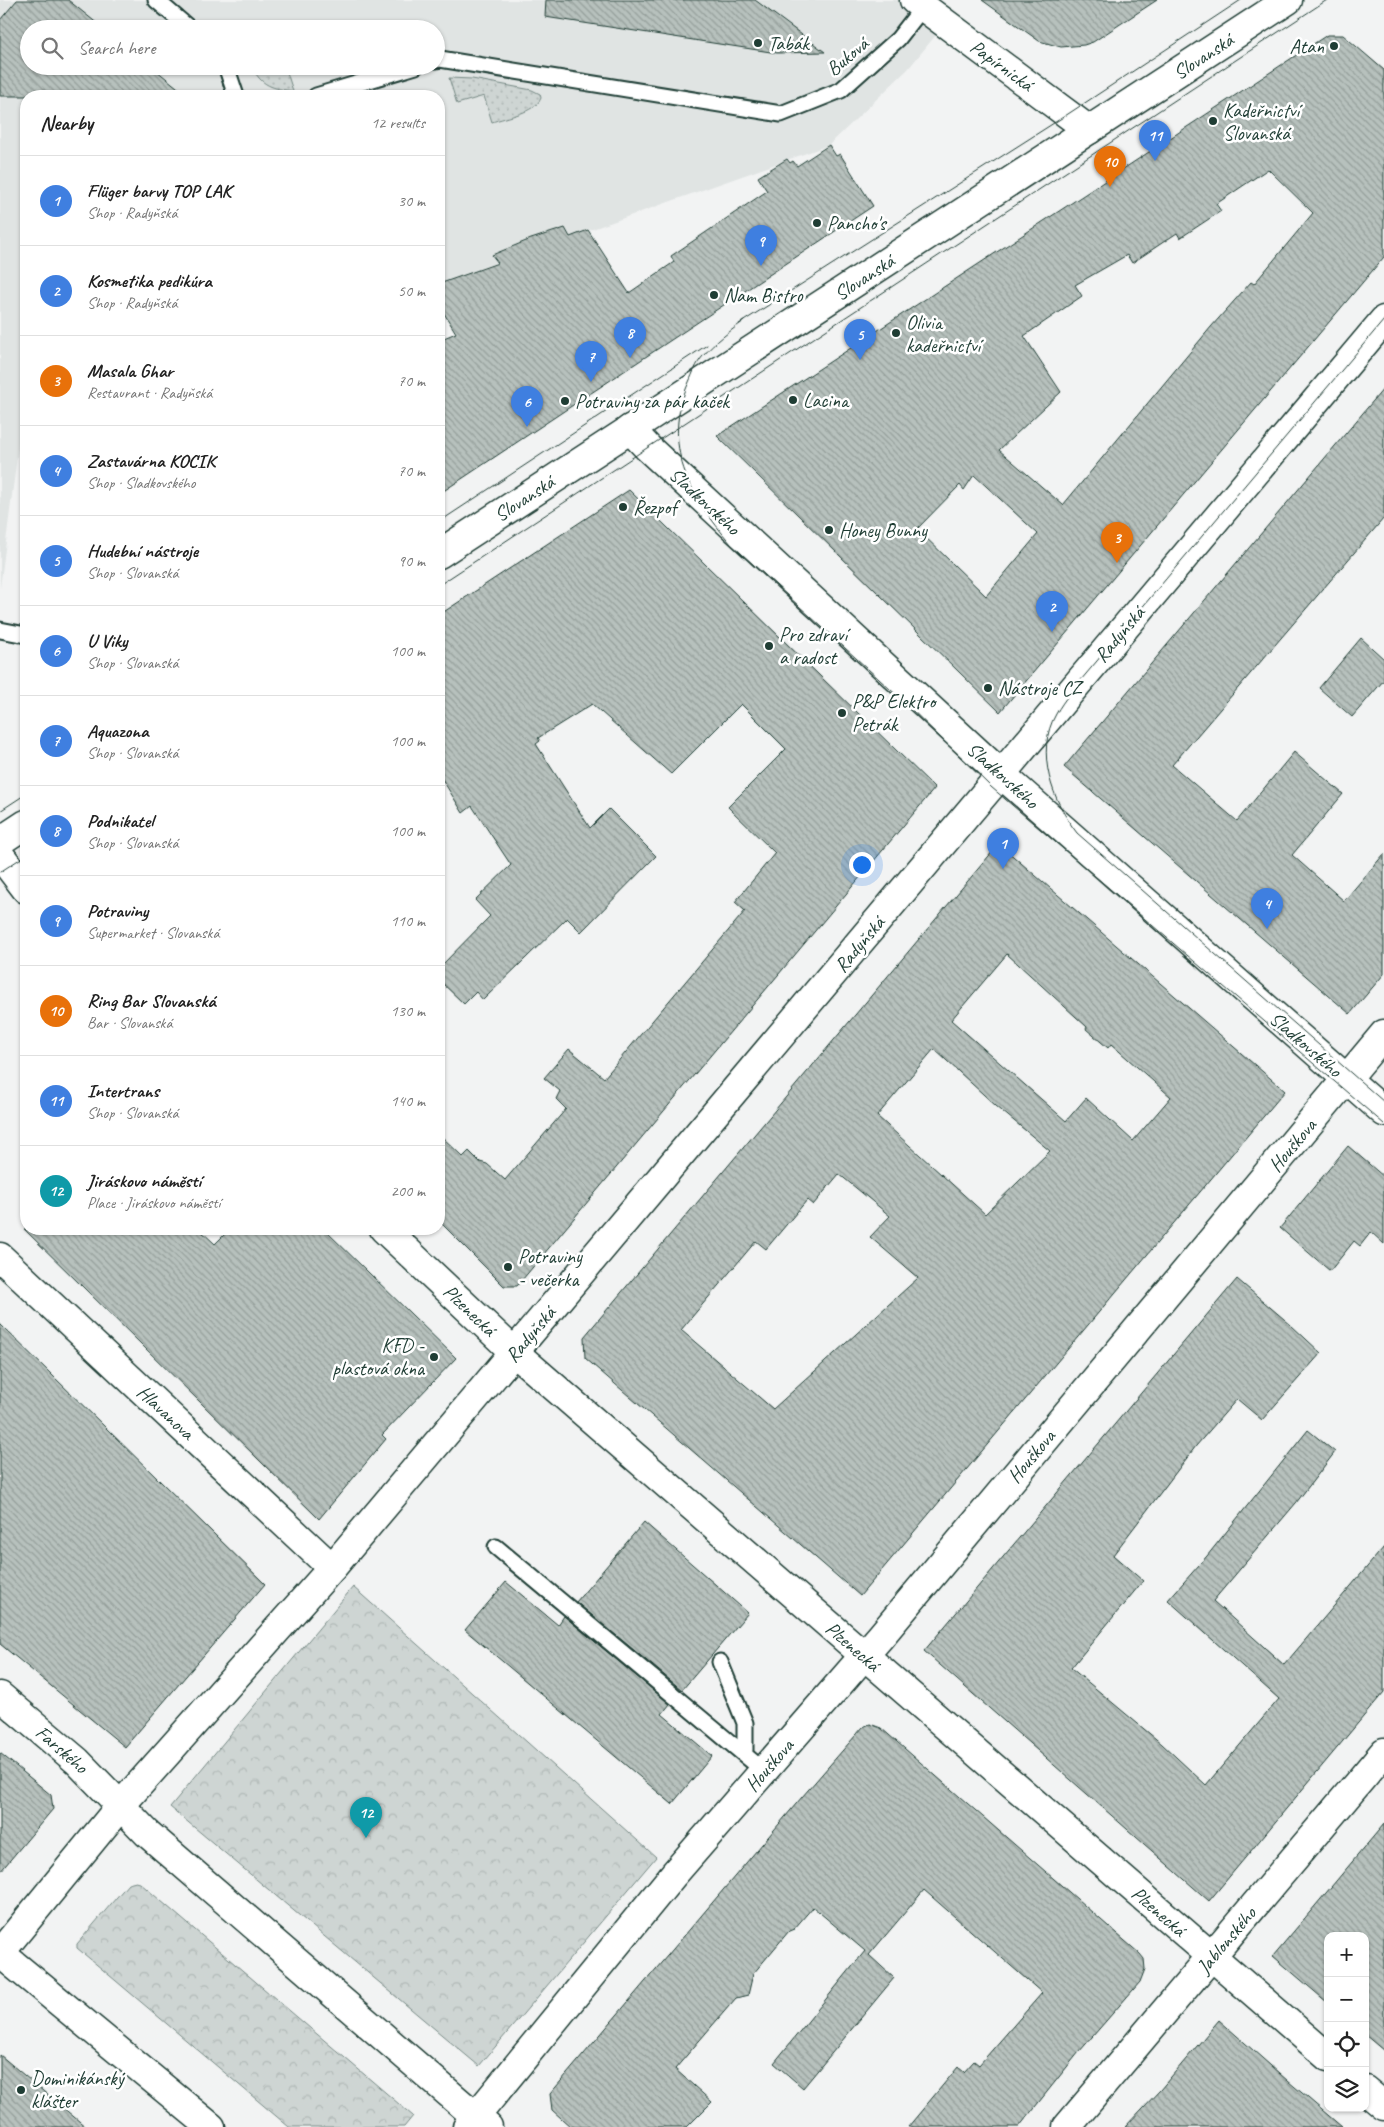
<!DOCTYPE html>
<html lang="en">
<head>
<meta charset="utf-8">
<style>
	:root { --surface:#fff; --page:#f6f6f6; --text:#222; --muted:#767676; --line:#e0e0e0; --accent:#b45309 }
	body { margin:0; font-family:Caveat,sans-serif; background:var(--page); color:var(--text) }
	.controls { position:absolute; right:15px; bottom:15px; display:grid; overflow:hidden; border-radius:10px; box-shadow:0 1px 4px #0004 }
	.controls button { width:45px; height:45px; display:grid; place-items:center; padding:0; border:0; border-bottom:1px solid var(--line); background:var(--surface); color:var(--text); font:25px sans-serif }
	.you { position:absolute; left:861px; top:864px; width:18px; height:18px; margin:-12px; border:4px solid #fff; border-radius:50%; background:#1a73e8; box-shadow:0 0 0 8px #1a73e833 }
	.badge { display:grid; place-items:center; width:32px; height:32px; border-radius:50%; background:var(--accent); color:#fff; font-size:16px; font-weight:700 }
	.pin { position:absolute; translate:-50% -41px; filter:drop-shadow(0 1px 2px #0008) }
	.pin::after { content:''; position:absolute; top:26px; width:18px; height:15px; background:inherit; clip-path:polygon(0 0,100% 0,50% 100%) }
	.list { margin:0; padding:0; list-style:none }
	h2 { display:flex; justify-content:space-between; align-items:center; height:65px; margin:0; padding:0 20px; font-size:21px }
	h2 small { font-size:16px; font-weight:400; color:var(--muted) }
	.list li { display:grid; grid-template-columns:32px 1fr auto; gap:15px; align-items:center; box-sizing:border-box; height:90px; padding:0 20px; border-top:1px solid var(--line) }
	.list b { display:block; font-size:19px; white-space:nowrap }
	.list p { margin:0; font-size:16px; white-space:nowrap; color:var(--muted) }
	.list em { font-size:16px; font-style:normal; color:var(--muted) }
	.icon { flex:none; width:28px; height:28px; fill:none; stroke:currentColor; stroke-width:2; stroke-linecap:round; stroke-linejoin:round }
	.map { position:relative; flex:none; width:1384px; height:2127px; overflow:hidden }
	.search { position:absolute; background:var(--surface); box-shadow:0 1px 4px #0004; left:20px; top:20px; width:425px; height:55px; display:flex; align-items:center; gap:12px; box-sizing:border-box; padding:0 18px; border-radius:28px; color:var(--muted); font-size:19px }
	.panel { position:absolute; background:var(--surface); box-shadow:0 1px 4px #0004; left:20px; top:90px; width:425px; height:1145px; border-radius:20px }
	.map>svg:first-child { display:block }
</style>
</head>
<body>
<div class="map">
<svg width="1384" height="2127" viewBox="0 0 1384 2127">
	<defs>
		<pattern id="grass-dots" width="8" height="8" patternUnits="userSpaceOnUse" patternTransform="scale(1.25)"><rect width="8" height="8" fill="#ced5d3"/><path d="M2 2h.1M6 6h.1" fill="none" stroke="#b0b8b6" stroke-width="1.8" stroke-linecap="round"/></pattern>
		<pattern id="park-crowns" width="20" height="18" patternUnits="userSpaceOnUse" patternTransform="scale(1.25)"><rect width="20" height="18" fill="#ced5d3"/><path d="M2 6a3 3 0 1 1 6 0M12 15a3 3 0 1 1 6 0" fill="none" stroke="#b0b8b6"/></pattern>
		<pattern id="building-back-hatch" width="6" height="6" patternUnits="userSpaceOnUse" patternTransform="scale(1.25)"><rect width="6" height="6" fill="#b7c1bd"/><path d="M-1 5l2 2M0 0l6 6M5-1l2 2" fill="none" stroke="#949e9a"/></pattern>
	</defs>
	<rect width="100%" height="100%" fill="#f2f3f3"/>
	<filter id="ink" filterUnits="userSpaceOnUse"><feTurbulence type="fractalNoise" baseFrequency=".02" numOctaves="2"/><feDisplacementMap in="SourceGraphic" scale="10" xChannelSelector="R" yChannelSelector="G"/><feConvolveMatrix kernelMatrix="1 2 1 2 8 2 1 2 1" color-interpolation-filters="sRGB"/></filter>
	<g filter="url(#ink)">
		<!-- built -->
		<path fill="#e0e4e3" fill-rule="evenodd" d="M0 0H937L954 13 908 69 829 145 570 237 564 228 527 240 493 255 496 263 439 284V96H26V417L22 418 0 588ZM29 29H436V66H29Z"/>
		<!-- grass -->
		<g fill="url(#grass-dots)" stroke="#768984">
			<path d="M252 66H285L293 91C274 89 260 86 252 66Z"/>
			<path d="M449 78 472 79 532 90 540 94 541 98C535 113 506 117 492 122L484 96 457 104Z"/>
		</g>
		<!-- park -->
		<g fill="url(#park-crowns)" stroke="#768984">
			<path d="M353 1587 656 1857 479 2066 170 1807Z"/>
			<path d="M136 1882 140 1883 413 2116 404 2127H289L77 1948V1944L128 1884Z"/>
		</g>
		<!-- building -->
		<g fill="url(#building-back-hatch)" stroke="#1f3d34" fill-rule="evenodd">
			<path d="M17 0H68L104 29H29V66H151L188 96H0V20Z"/>
			<path d="M546 0H755L825 52 777 53 545 17Z"/>
			<path d="M982 0H1157L1093 42 1084 45 1061 47 1039 41Z"/>
			<path d="M1327 35H1343L1384 70V257L1000 712 717 436ZM1268 169 1313 213 1254 284 1251 282 1211 327 1063 505 999 450 1061 392 1024 336 1082 296 1075 285 1127 255 1132 263 1177 233 1180 238 1221 211 1216 204ZM974 475 1038 534 986 596 917 529 960 485 964 490Z"/>
			<path d="M829 145 836 156 840 154 873 206 439 494V340L456 333 439 305V284L498 263 492 255 531 239 565 228 570 237 588 230 629 293 674 262 671 256 767 191 758 177 787 159 790 163 793 161 797 166Z"/>
			<path d="M1384 388V518L1172 765 1237 821 1294 752 1343 794 1292 855 1344 901 1384 854V974L1350 1014 1064 767Z"/>
			<path d="M629 490 935 788 517 1286H504L439 1221V1134L463 1157 469 1151 480 1162 487 1164 505 1180 566 1109 556 1099 560 1091 544 1078 569 1049 604 1078 745 911 735 902 775 853 728 807 786 749 741 704 671 774 592 704 538 738 540 741 536 744 590 828 609 809 656 856 581 932 567 918 483 1000 476 992 464 1004 439 980V968L490 916 475 900 511 865 472 806 463 813 439 774V615Z"/>
			<path d="M1361 638 1384 659V680L1352 717 1319 688Z"/>
			<path d="M999 844 1285 1091 860 1596 585 1358 584 1337ZM1007 954 1087 1027 1086 1029 1108 1048 1111 1044 1171 1097 1133 1141 1086 1098 1066 1121 951 1020ZM934 1049 996 1106 1050 1151 985 1214 877 1116ZM839 1174 890 1216 870 1237 918 1278 773 1409 681 1330 756 1241 766 1249 807 1200 813 1205Z"/>
			<path d="M1348 1146 1384 1177V1244L1371 1232 1360 1246 1354 1241 1330 1271 1280 1228Z"/>
			<path d="M24 1229H199L215 1244 230 1229H324L456 1358 382 1435 386 1439 319 1519Z"/>
			<path d="M1237 1279 1291 1325 1321 1353 1262 1420 1237 1399 1196 1446 1113 1555 1143 1581 1071 1668 1162 1744 1206 1785 1279 1699 1168 1600 1207 1556 1308 1430 1335 1452 1296 1503 1213 1601 1284 1665 1384 1547V1692L1209 1901 924 1651Z"/>
			<path d="M0 1324 265 1584 125 1747 0 1644Z"/>
			<path d="M644 1522 748 1613 682 1690 576 1602Z"/>
			<path d="M506 1582 558 1625 564 1616 670 1704 662 1714 712 1756 672 1804 465 1630Z"/>
			<path d="M870 1724 881 1728 1140 1954 1144 1959 1145 1969 1140 1982 1079 2052 1019 2127H908L958 2067 964 2072 974 2061 979 2065 1042 1993 924 1890 869 1955 894 1978 803 2088 774 2063 865 1951 813 1907 794 1929 789 1931 753 1974 748 1995 736 1998 675 2069 712 2102 687 2127H571L552 2110 550 2094 802 1797 863 1727Z"/>
			<path d="M0 1753 51 1795 53 1809 0 1872Z"/>
			<path d="M1384 1824V2051L1365 2035V1936H1328V2003L1273 1956Z"/>
			<path d="M1219 2020 1288 2081 1342 2127H1125L1160 2090Z"/>
			<path d="M0 2055 86 2127H0Z"/>
		</g>
		<g fill="none" stroke-linecap="round" stroke-linejoin="round">
			<!-- service casing -->
			<g stroke="#1f3d34" stroke-width="19">
				<g id="service">
					<path d="M156 0 190 29"/>
					<path d="M436 60 440 59 781 114 841 90 898 39 923 7"/>
					<path d="M226 66 236 96"/>
					<path d="M316 96 416 66"/>
					<path d="M0 630 26 635"/>
					<path d="M496 1547 764 1771"/>
					<path d="M720 1662 745 1723V1750"/>
				</g>
			</g>
			<!-- minor casing -->
			<g stroke="#1f3d34" stroke-width="31">
				<g id="minor">
					<path d="M914 0 1089 130"/>
					<path d="M630 429 648 448 1001 774 1384 1112"/>
					<path d="M0 855 26 889"/>
					<path d="M384 1229 514 1352 1328 2057"/>
					<path d="M0 1257 332 1568"/>
					<path d="M0 1696 77 1761 147 1833 488 2127"/>
					<path d="M0 1953 121 1805 332 1568 1384 320"/>
					<path d="M0 1953 211 2127"/>
					<path d="M1365 2090 1384 2106"/>
					<path d="M467 2127 674 1874 881 1636 1384 1034"/>
					<path d="M1067 2127 1384 1752"/>
				</g>
			</g>
			<!-- primary casing -->
			<g stroke="#1f3d34" stroke-width="31">
				<g id="primary">
					<path d="M439 554 1288 0"/>
					<path d="M0 841 26 824"/>
				</g>
			</g>
			<!-- service -->
			<use href="#service" stroke="#fff" stroke-width="15"/>
			<!-- minor -->
			<use href="#minor" stroke="#fff" stroke-width="28"/>
			<!-- primary -->
			<use href="#primary" stroke="#fff" stroke-width="28"/>
			<!-- tram -->
			<g stroke="#1f3d34" stroke-width="1">
				<path d="M1384 320 1086 674C1076 686 1064 699 1056 714 1034 752 1053 802 1077 833L1384 1102"/>
				<path d="M744 321C729 332 715 342 703 356 696 364 693 373 689 382 660 446 690 495 731 544L902 700 991 787 1384 1124"/>
				<path d="M739 324 1068 114 1241 0"/>
				<path d="M439 522 707 345"/>
				<path d="M439 585 1327 0"/>
				<path d="M0 811 26 794"/>
				<path d="M0 872 26 855"/>
			</g>
		</g>
	</g>
	<!-- markers -->
	<g fill="#1f3d34" stroke="#fff" stroke-width="2">
		<circle cx="758" cy="43" r="5"/>
		<circle cx="1334" cy="46" r="5"/>
		<circle cx="1213" cy="121" r="5"/>
		<circle cx="817" cy="223" r="5"/>
		<circle cx="714" cy="295" r="5"/>
		<circle cx="896" cy="333" r="5"/>
		<circle cx="793" cy="400" r="5"/>
		<circle cx="565" cy="401" r="5"/>
		<circle cx="623" cy="507" r="5"/>
		<circle cx="829" cy="530" r="5"/>
		<circle cx="769" cy="646" r="5"/>
		<circle cx="988" cy="688" r="5"/>
		<circle cx="842" cy="713" r="5"/>
		<circle cx="508" cy="1267" r="5"/>
		<circle cx="434" cy="1357" r="5"/>
		<circle cx="21" cy="2090" r="5"/>
	</g>
	<g text-anchor="middle" stroke-width="5" stroke-linejoin="round" paint-order="stroke">
		<!-- poi labels -->
		<g font-size="20" fill="#1f3d34" stroke="#fff" text-anchor="start">
			<text x="768" y="50">Tabák</text>
			<text x="1324" y="53" text-anchor="end">Atan</text>
			<text x="1223" y="117">Kadeřnictví<tspan x="1223" dy="23">Slovanská</tspan></text>
			<text x="827" y="230">Pancho's</text>
			<text x="724" y="302">Nam Bistro</text>
			<text x="906" y="329">Olivia<tspan x="906" dy="23">kadeřnictví</tspan></text>
			<text x="803" y="407">Lacina</text>
			<text x="575" y="408">Potraviny za pár kaček</text>
			<text x="633" y="514">Řezpof</text>
			<text x="839" y="537">Honey Bunny</text>
			<text x="779" y="641">Pro zdraví<tspan x="779" dy="23">a radost</tspan></text>
			<text x="998" y="695">Nástroje CZ</text>
			<text x="852" y="708">P&amp;P Elektro<tspan x="852" dy="23">Petrák</tspan></text>
			<text x="518" y="1263">Potraviny<tspan x="518" dy="23">- večerka</tspan></text>
			<text x="424" y="1352" text-anchor="end">KFD -<tspan x="424" dy="23">plastová okna</tspan></text>
			<text x="31" y="2085">Dominikánský<tspan x="31" dy="23">klášter</tspan></text>
		</g>
		<!-- street labels -->
		<g font-size="20" fill="#1f3d34" stroke="#fff">
			<text transform="translate(847 56) rotate(-40)" y="7">Buková</text>
			<text transform="translate(1203 56) rotate(-33)" y="7">Slovanská</text>
			<text transform="translate(1002 65) rotate(36)" y="7">Papírnická</text>
			<text transform="translate(864 277) rotate(-33)" y="7">Slovanská</text>
			<text transform="translate(524 498) rotate(-33)" y="7">Slovanská</text>
			<text transform="translate(705 501) rotate(43)" y="7">Sladkovského</text>
			<text transform="translate(1119 634) rotate(-50)" y="7">Radyňská</text>
			<text transform="translate(1003 775) rotate(42)" y="7">Sladkovského</text>
			<text transform="translate(859 944) rotate(-50)" y="7">Radyňská</text>
			<text transform="translate(1306 1044) rotate(41)" y="7">Sladkovského</text>
			<text transform="translate(1292 1145) rotate(-50)" y="7">Houškova</text>
			<text transform="translate(470 1310) rotate(44)" y="7">Plzenecká</text>
			<text transform="translate(530 1334) rotate(-50)" y="7">Radyňská</text>
			<text transform="translate(166 1412) rotate(43)" y="7">Hlavanova</text>
			<text transform="translate(1031 1456) rotate(-50)" y="7">Houškova</text>
			<text transform="translate(853 1646) rotate(41)" y="7">Plzenecká</text>
			<text transform="translate(62 1749) rotate(41)" y="7">Farského</text>
			<text transform="translate(769 1765) rotate(-49)" y="7">Houškova</text>
			<text transform="translate(1159 1911) rotate(41)" y="7">Plzenecká</text>
			<text transform="translate(1226 1940) rotate(-50)" y="7">Jablonského</text>
		</g>
	</g>
</svg>
<div class="controls">
<button>+</button>
<button>−</button>
<button><svg class="icon" aria-label="locate" viewBox="0 0 24 24"><circle cx="12" cy="12" r="6"/><path d="M12 2v4M12 18v4M2 12h4M18 12h4"/></svg></button>
<button><svg class="icon" aria-label="layers" viewBox="0 0 24 24"><path d="M12 4l9 5-9 5-9-5zM3 14l9 5 9-5"/></svg></button>
</div>
<div class="you"></div>
<div class="pin badge" style="left:1003px;top:869px;background:#3f7fe0">1</div>
<div class="pin badge" style="left:1052px;top:632px;background:#3f7fe0">2</div>
<div class="pin badge" style="left:1117px;top:563px;background:#e8710a">3</div>
<div class="pin badge" style="left:1267px;top:929px;background:#3f7fe0">4</div>
<div class="pin badge" style="left:860px;top:360px;background:#3f7fe0">5</div>
<div class="pin badge" style="left:527px;top:427px;background:#3f7fe0">6</div>
<div class="pin badge" style="left:591px;top:382px;background:#3f7fe0">7</div>
<div class="pin badge" style="left:630px;top:358px;background:#3f7fe0">8</div>
<div class="pin badge" style="left:761px;top:266px;background:#3f7fe0">9</div>
<div class="pin badge" style="left:1110px;top:187px;background:#e8710a">10</div>
<div class="pin badge" style="left:1155px;top:161px;background:#3f7fe0">11</div>
<div class="pin badge" style="left:366px;top:1838px;background:#0f9aa8">12</div>
<div class="search"><svg class="icon" aria-label="search" viewBox="0 0 24 24"><circle cx="10" cy="10" r="6"/><path d="M15 15l6 6"/></svg>Search here</div>
<section class="panel">
<h2>Nearby<small>12 results</small></h2>
<ul class="list">
<li><span class="badge" style="background:#3f7fe0">1</span><div><b>Flüger barvy TOP LAK</b><p>Shop · Radyňská</p></div><em>30 m</em></li>
<li><span class="badge" style="background:#3f7fe0">2</span><div><b>Kosmetika pedikúra</b><p>Shop · Radyňská</p></div><em>50 m</em></li>
<li><span class="badge" style="background:#e8710a">3</span><div><b>Masala Ghar</b><p>Restaurant · Radyňská</p></div><em>70 m</em></li>
<li><span class="badge" style="background:#3f7fe0">4</span><div><b>Zastavárna KOCIK</b><p>Shop · Sladkovského</p></div><em>70 m</em></li>
<li><span class="badge" style="background:#3f7fe0">5</span><div><b>Hudební nástroje</b><p>Shop · Slovanská</p></div><em>90 m</em></li>
<li><span class="badge" style="background:#3f7fe0">6</span><div><b>U Viky</b><p>Shop · Slovanská</p></div><em>100 m</em></li>
<li><span class="badge" style="background:#3f7fe0">7</span><div><b>Aquazona</b><p>Shop · Slovanská</p></div><em>100 m</em></li>
<li><span class="badge" style="background:#3f7fe0">8</span><div><b>Podnikatel</b><p>Shop · Slovanská</p></div><em>100 m</em></li>
<li><span class="badge" style="background:#3f7fe0">9</span><div><b>Potraviny</b><p>Supermarket · Slovanská</p></div><em>110 m</em></li>
<li><span class="badge" style="background:#e8710a">10</span><div><b>Ring Bar Slovanská</b><p>Bar · Slovanská</p></div><em>130 m</em></li>
<li><span class="badge" style="background:#3f7fe0">11</span><div><b>Intertrans</b><p>Shop · Slovanská</p></div><em>140 m</em></li>
<li><span class="badge" style="background:#0f9aa8">12</span><div><b>Jiráskovo náměstí</b><p>Place · Jiráskovo náměstí</p></div><em>200 m</em></li>
</ul>
</section>
</div>
</body>
</html>
